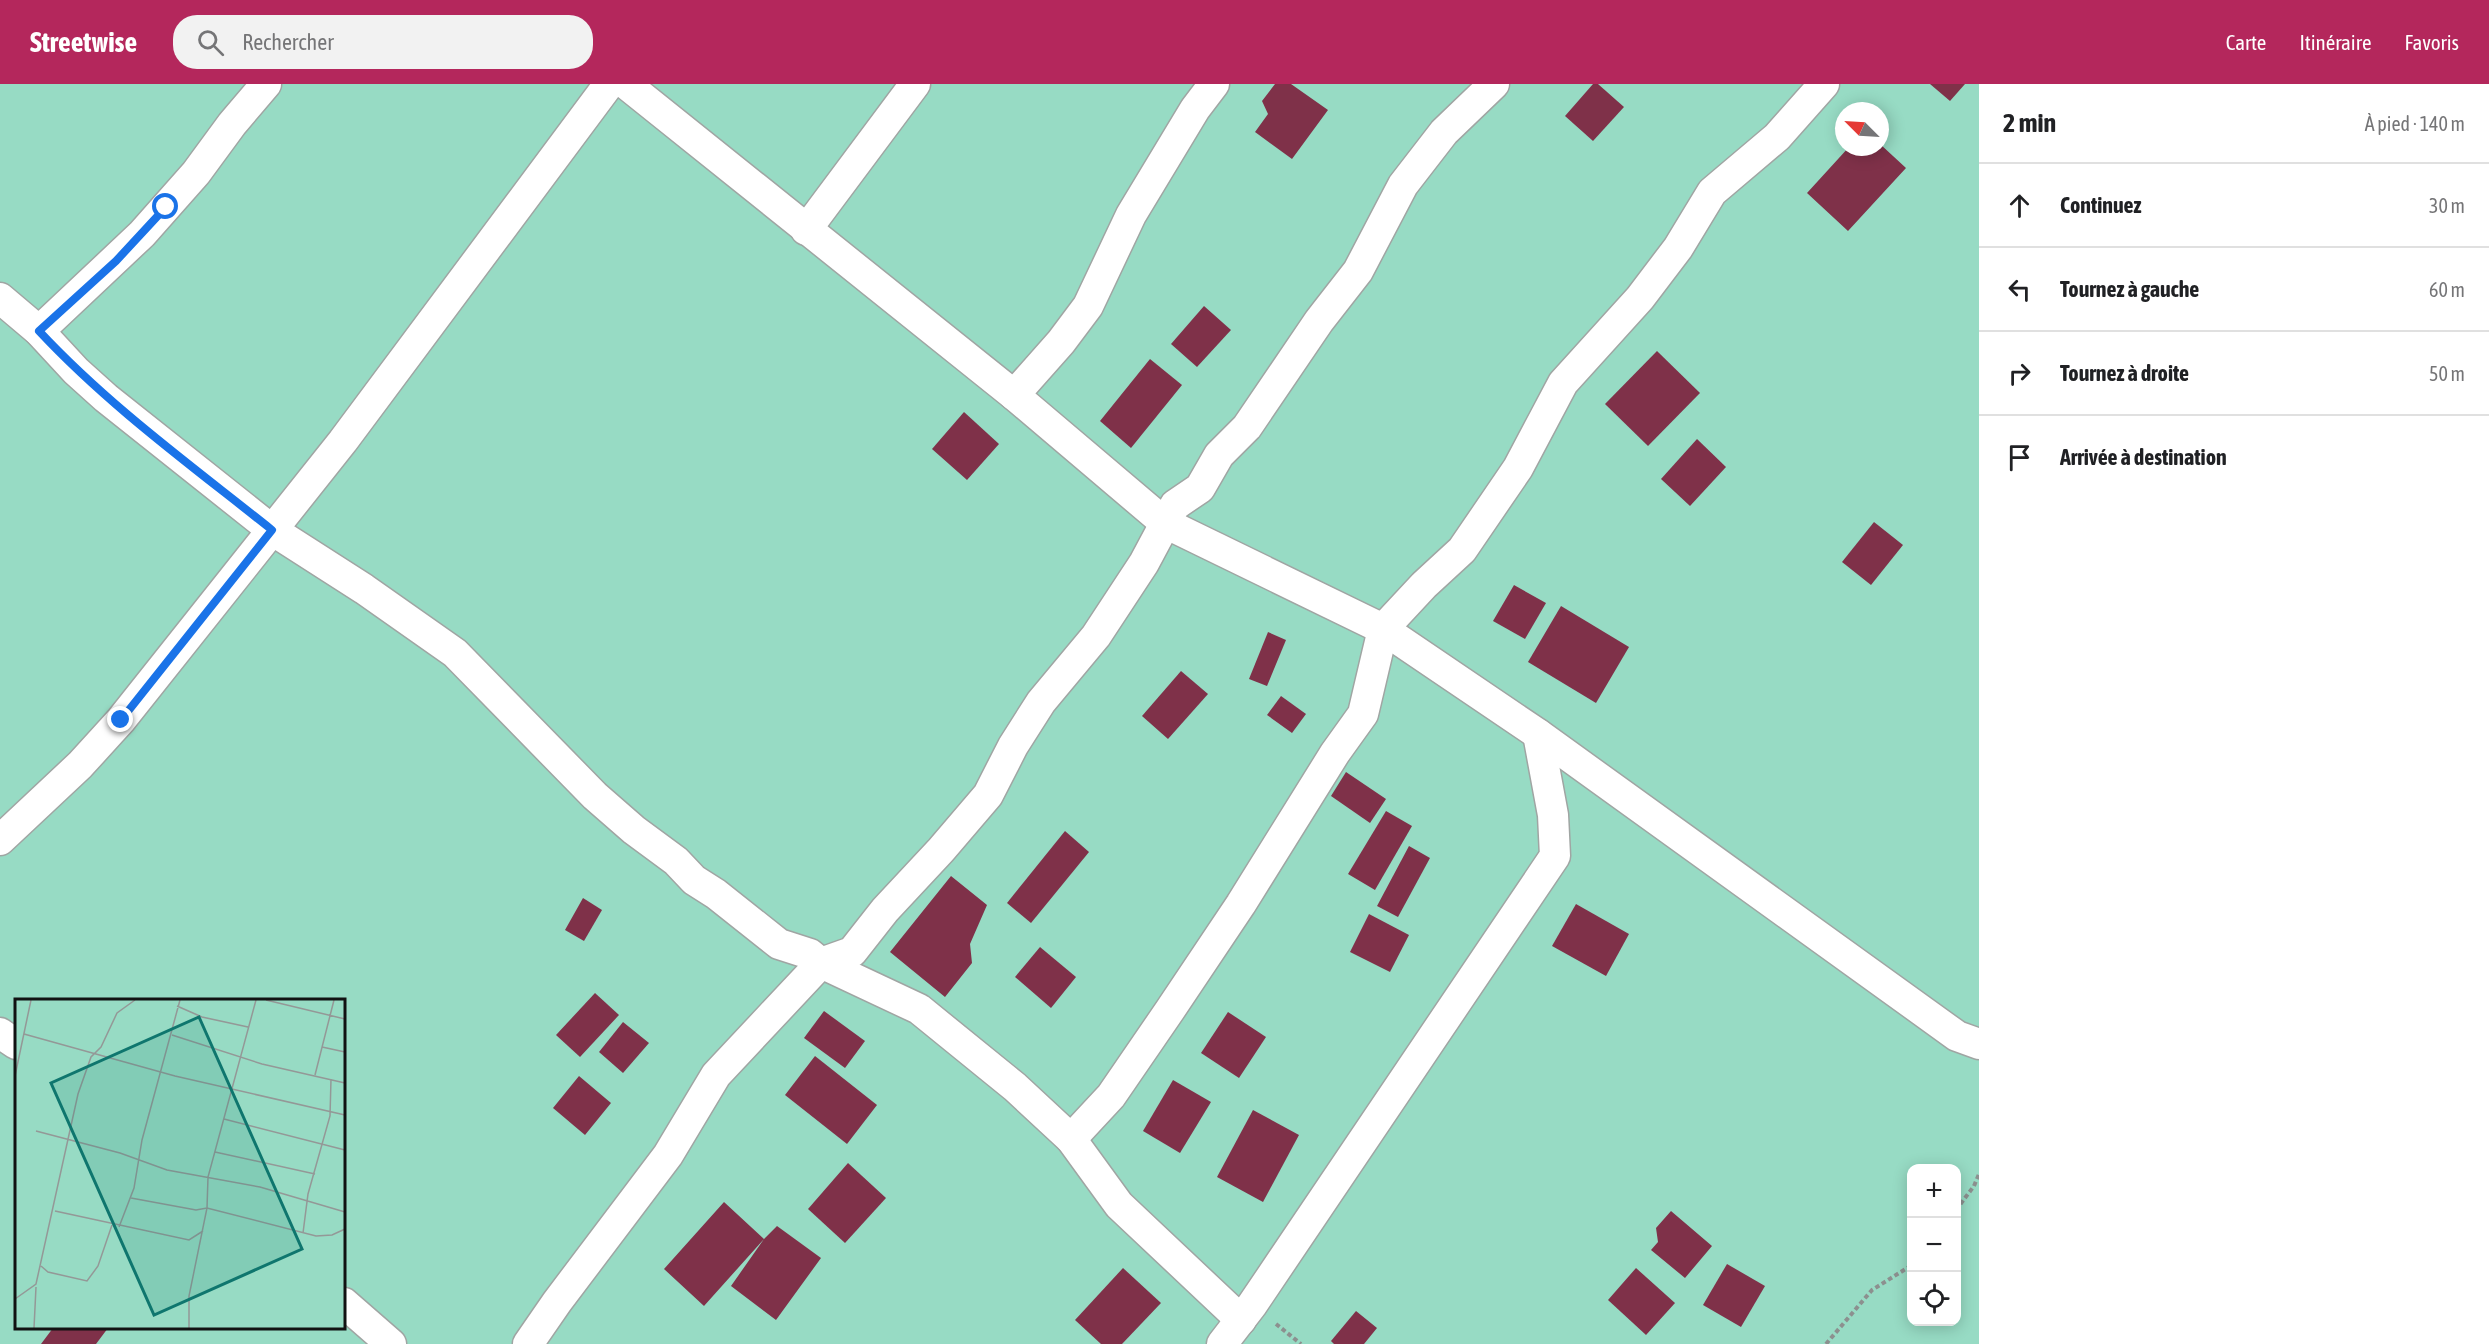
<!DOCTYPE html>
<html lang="fr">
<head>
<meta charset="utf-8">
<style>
	:root { --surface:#fff; --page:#f2f2f2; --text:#202124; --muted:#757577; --line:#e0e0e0; --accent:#b4275c }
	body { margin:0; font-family:"Asap Condensed",sans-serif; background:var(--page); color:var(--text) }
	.controls { position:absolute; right:18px; bottom:18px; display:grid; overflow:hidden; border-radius:12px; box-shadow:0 3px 15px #0003 }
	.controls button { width:54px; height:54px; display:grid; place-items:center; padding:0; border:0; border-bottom:2px solid var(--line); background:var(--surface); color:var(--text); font:30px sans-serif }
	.compass { position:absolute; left:1835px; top:18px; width:54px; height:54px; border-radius:50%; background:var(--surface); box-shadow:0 3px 15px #0003; rotate:294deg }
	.stop { position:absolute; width:18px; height:18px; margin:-14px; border:4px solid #1a73e8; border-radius:50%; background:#fff }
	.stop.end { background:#1a73e8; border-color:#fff; box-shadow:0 2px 6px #0008 }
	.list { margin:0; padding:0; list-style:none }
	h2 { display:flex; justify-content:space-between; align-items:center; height:78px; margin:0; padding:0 24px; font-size:26px }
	h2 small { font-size:20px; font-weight:400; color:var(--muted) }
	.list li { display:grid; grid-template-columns:39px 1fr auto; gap:18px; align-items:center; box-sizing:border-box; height:84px; padding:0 24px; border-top:2px solid var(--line) }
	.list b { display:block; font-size:22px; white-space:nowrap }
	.list em { font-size:20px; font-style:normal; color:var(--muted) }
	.icon { flex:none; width:33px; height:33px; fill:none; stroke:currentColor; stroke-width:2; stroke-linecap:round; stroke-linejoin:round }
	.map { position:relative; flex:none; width:1979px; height:1260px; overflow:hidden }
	header { display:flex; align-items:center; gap:36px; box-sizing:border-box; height:84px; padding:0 30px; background:var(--accent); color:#fff }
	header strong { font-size:28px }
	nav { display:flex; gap:33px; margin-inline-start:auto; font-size:21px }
	.search { width:420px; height:54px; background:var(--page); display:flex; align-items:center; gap:15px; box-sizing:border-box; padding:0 21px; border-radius:24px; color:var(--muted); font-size:22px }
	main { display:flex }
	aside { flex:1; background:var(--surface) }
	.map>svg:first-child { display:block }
</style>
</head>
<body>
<header>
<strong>Streetwise</strong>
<div class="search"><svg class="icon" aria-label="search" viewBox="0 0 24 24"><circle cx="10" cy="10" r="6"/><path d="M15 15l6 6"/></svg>Rechercher</div>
<nav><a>Carte</a><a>Itinéraire</a><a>Favoris</a></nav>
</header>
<main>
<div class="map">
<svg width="1979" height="1260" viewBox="0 0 1979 1260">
	<rect width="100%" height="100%" fill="#ecf1ef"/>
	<!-- green -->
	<path fill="#97dbc4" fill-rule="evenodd" d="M0 0H1979V1260H0ZM1844 27H1880V63H1844ZM16 916H344V1244H16ZM1912 1084H1956V1238H1912Z"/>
	<!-- building -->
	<g fill="#7f3149">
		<path d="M1275 0H1291L1328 26 1292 75 1255 48 1268 30 1262 17Z"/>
		<path d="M1593 0H1598L1624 23 1593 57 1565 32Z"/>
		<path d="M1930 0H1965L1950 17Z"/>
		<path d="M1880 60 1906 84 1848 147 1807 109 1849 63H1880Z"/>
		<path d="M1204 222 1231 246 1197 283 1171 260Z"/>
		<path d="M1657 267 1700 309 1648 362 1605 320Z"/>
		<path d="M1150 275 1182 301 1131 364 1100 337Z"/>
		<path d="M964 328 999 360 967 396 932 365Z"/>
		<path d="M1697 355 1726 383 1690 422 1661 395Z"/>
		<path d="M1874 438 1903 461 1871 501 1842 478Z"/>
		<path d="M1514 501 1546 519 1525 555 1493 537Z"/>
		<path d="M1561 522 1629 563 1596 619 1528 578Z"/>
		<path d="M1268 548 1286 556 1267 602 1249 595Z"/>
		<path d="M1181 587 1208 610 1168 655 1142 632Z"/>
		<path d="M1281 612 1306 630 1292 649 1267 631Z"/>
		<path d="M1346 688 1386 715 1370 739 1331 712Z"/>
		<path d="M1386 727 1412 742 1375 806 1348 790Z"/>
		<path d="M1065 747 1089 768 1031 839 1007 819Z"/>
		<path d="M1409 762 1430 774 1398 833 1377 822Z"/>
		<path d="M951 792 987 821 970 860 972 879 945 913 890 868Z"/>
		<path d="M583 814 602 826 584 857 565 846Z"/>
		<path d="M1576 820 1629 850 1606 892 1552 862Z"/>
		<path d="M1369 830 1409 851 1390 888 1350 868Z"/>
		<path d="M1040 863 1076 893 1051 924 1015 893Z"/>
		<path d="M595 909 619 931 580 973 556 951Z"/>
		<path d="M824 927 865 957 845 984 804 954Z"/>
		<path d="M1228 928 1266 953 1239 994 1201 969Z"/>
		<path d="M623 938 649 959 623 989 599 968Z"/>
		<path d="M815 972 877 1021 847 1060 785 1011Z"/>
		<path d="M579 992 611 1019 585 1051 553 1024Z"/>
		<path d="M1173 996 1211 1018 1180 1069 1143 1047Z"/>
		<path d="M1253 1026 1299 1051 1263 1118 1217 1093Z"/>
		<path d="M848 1079 886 1114 845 1159 808 1125Z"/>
		<path d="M724 1118 764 1155 777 1142 821 1174 776 1236 731 1202 764 1155 704 1222 664 1185Z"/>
		<path d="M1671 1127 1712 1162 1685 1194 1651 1166 1658 1158 1656 1144Z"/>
		<path d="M1727 1180 1765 1202 1741 1243 1703 1221Z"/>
		<path d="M1123 1184 1161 1219 1122 1260H1101L1075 1236Z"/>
		<path d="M1636 1184 1675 1219 1646 1251 1608 1216Z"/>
		<path d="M1356 1227 1377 1244 1364 1260H1334L1331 1257Z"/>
		<path d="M53 1244H108L96 1260H41Z"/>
	</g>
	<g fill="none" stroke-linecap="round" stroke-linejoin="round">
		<!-- minor casing -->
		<g stroke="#a0a5a3" stroke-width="33">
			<g id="minor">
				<path d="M626 0 1014 311 1165 439 1383 545 1538 650 1957 952 1979 960"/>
				<path d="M806 146 915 0"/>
				<path d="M0 214 39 247 76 287 106 314 272 446 364 505 455 569 595 712 634 746 676 777 694 796 716 810 779 860 810 870 821 879 919 925 1015 1003 1071 1055 1119 1121 1241 1236"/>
				<path d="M39 247 142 150 196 89 232 40 266 0"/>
				<path d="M1014 311 1061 258 1088 222 1131 131 1195 25 1214 0"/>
				<path d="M0 756 80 681 121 636 343 357 609 0"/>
				<path d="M0 949 16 960"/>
				<path d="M1071 1055 1111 1012 1170 926 1241 820 1335 669 1363 630 1383 545 1424 501 1462 466 1518 384 1563 299 1640 214 1678 164 1712 108 1777 53 1824 0"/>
				<path d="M344 1219 391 1260"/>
				<path d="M528 1260 557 1218 668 1071 716 991 821 879 852 868 885 826 941 766 988 711 1013 662 1041 618 1096 552 1144 479 1175 421 1200 404 1219 371 1247 343 1319 237 1358 187 1403 101 1444 48 1494 0"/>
				<path d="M1222 1260 1252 1221 1555 772 1553 731 1538 650"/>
			</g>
		</g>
		<!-- path -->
		<g stroke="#8c908f" stroke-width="4" stroke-dasharray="4.5 3" stroke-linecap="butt">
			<path d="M1956 1126 1974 1102 1979 1090"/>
			<path d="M1276 1240 1301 1260"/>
			<path d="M1826 1260 1872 1206 1912 1181"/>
		</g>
		<!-- minor -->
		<use href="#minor" stroke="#fff" stroke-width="30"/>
	</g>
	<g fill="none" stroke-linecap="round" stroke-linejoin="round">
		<!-- route -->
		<path stroke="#1a73e8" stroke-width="8" d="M121 636 272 446C192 382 109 322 39 247L116 177 166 123"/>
	</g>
	<!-- overview -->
	<g transform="translate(15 915)">
		<rect width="330" height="330" fill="#ecf1ef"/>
		<path d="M0 1H330V329H0Z" fill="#97dbc4"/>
		<path fill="none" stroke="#949897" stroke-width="1.5" d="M251 1 330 20M162 7 187 18 233 28M9 35 160 77 330 116M157 36 247 65 330 84M307 48 330 53M300 76 319 1M0 77 16 1M209 120 330 151M21 132 105 154 152 171 245 188 330 213M200 153 300 175M116 199 181 211 192 209 301 237 317 236 330 230M40 212 174 241 188 232M104 228 119 189 127 141 165 1M288 234 293 195 315 117 316 80M26 267 33 273 72 282 83 267 97 226M0 300 21 285 63 95 76 58 86 48 102 14 120 1M19 329 21 288M174 329V297L192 209 193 178 241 1"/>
		<path fill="#0f766e" fill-opacity="0.15" stroke="#0f766e" stroke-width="3" d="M184 18 287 250 139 316 36 84Z"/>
		<rect width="330" height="330" fill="none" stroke="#111212" stroke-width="3"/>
	</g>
</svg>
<div class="controls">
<button>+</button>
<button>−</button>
<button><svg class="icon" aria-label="locate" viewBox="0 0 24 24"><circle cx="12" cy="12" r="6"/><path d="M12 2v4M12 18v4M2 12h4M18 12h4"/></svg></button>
</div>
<svg class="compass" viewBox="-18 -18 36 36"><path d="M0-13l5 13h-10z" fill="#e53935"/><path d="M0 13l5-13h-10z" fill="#757577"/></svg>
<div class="stop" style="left:166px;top:123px"></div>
<div class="stop end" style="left:121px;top:636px"></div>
</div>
<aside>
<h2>2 min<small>À pied · 140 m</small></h2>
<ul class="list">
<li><svg class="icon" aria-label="ahead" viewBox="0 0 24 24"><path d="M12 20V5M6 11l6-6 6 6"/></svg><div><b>Continuez</b></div><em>30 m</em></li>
<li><svg class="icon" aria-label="left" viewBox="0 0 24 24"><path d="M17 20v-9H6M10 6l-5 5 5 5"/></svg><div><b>Tournez à gauche</b></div><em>60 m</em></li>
<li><svg class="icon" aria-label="right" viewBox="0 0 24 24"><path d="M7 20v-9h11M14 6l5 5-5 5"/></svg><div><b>Tournez à droite</b></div><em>50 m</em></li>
<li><svg class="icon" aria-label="arrive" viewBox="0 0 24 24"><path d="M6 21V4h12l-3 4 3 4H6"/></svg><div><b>Arrivée à destination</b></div></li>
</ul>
</aside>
</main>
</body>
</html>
